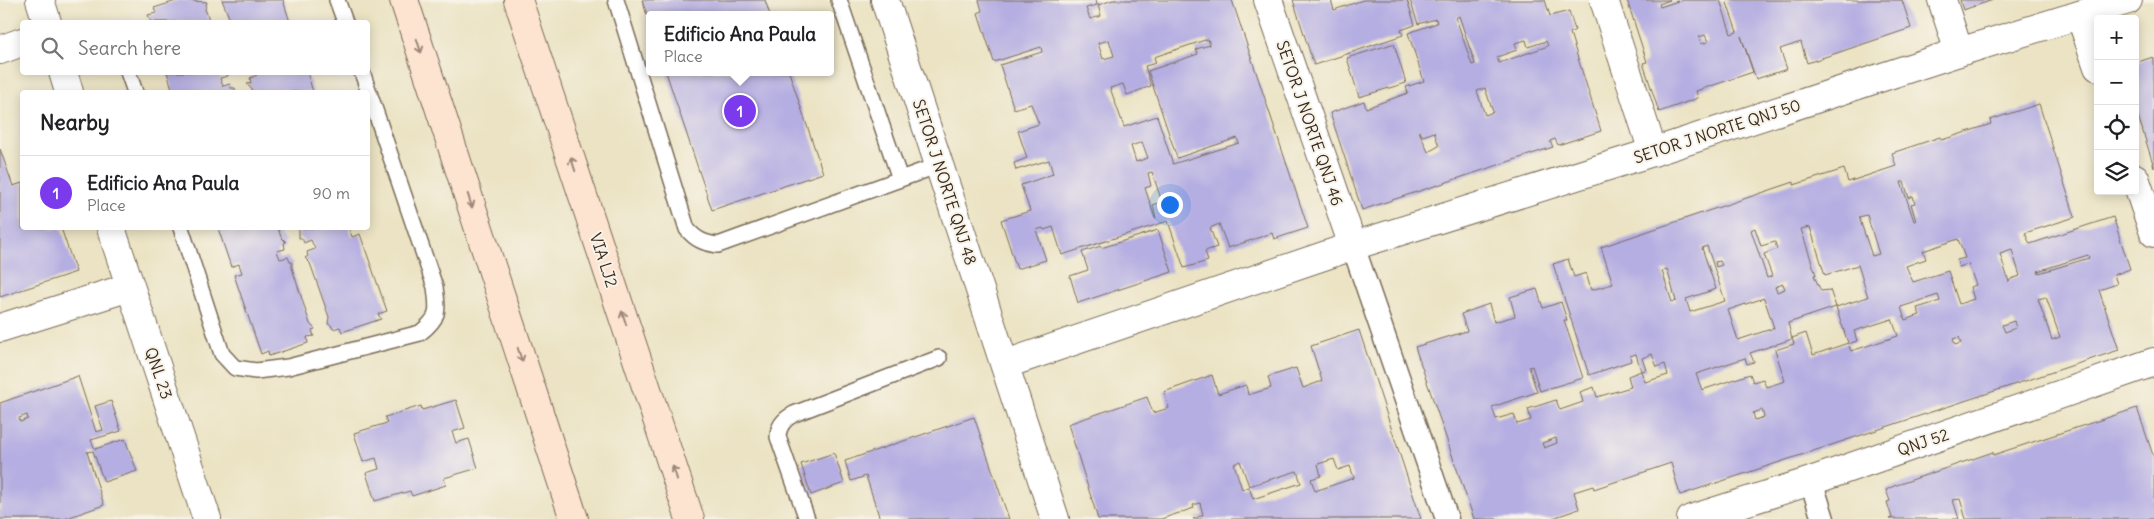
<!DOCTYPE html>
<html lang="en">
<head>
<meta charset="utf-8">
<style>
	:root { --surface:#fff; --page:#f6f6f6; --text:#202124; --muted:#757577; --line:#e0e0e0; --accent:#7c3aed }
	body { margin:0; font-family:Delius,sans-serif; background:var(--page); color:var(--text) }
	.controls { position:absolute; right:15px; top:15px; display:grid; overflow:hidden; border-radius:5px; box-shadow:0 2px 12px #0003 }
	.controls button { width:45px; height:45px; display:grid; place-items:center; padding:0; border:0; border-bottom:1px solid var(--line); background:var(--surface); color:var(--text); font:25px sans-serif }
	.you { position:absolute; left:1169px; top:204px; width:18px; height:18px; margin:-12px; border:4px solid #fff; border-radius:50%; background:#1a73e8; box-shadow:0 0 0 8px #1a73e833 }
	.badge { display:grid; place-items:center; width:32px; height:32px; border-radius:50%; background:var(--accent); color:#fff; font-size:16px; font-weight:700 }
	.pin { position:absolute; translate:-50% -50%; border:2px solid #fff; box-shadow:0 1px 5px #0006 }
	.popup { position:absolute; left:646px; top:11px; width:188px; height:65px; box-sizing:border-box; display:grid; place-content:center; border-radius:5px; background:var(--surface); filter:drop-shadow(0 1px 4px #0005); font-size:16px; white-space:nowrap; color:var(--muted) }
	.popup b { font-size:19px; color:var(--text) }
	.popup::after { content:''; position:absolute; left:50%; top:100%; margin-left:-10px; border:10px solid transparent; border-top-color:var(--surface) }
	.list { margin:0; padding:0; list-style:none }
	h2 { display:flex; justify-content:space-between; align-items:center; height:65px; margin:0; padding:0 20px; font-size:21px }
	h2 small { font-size:16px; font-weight:400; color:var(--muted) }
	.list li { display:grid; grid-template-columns:32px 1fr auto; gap:15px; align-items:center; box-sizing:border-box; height:75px; padding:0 20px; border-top:1px solid var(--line) }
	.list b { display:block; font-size:19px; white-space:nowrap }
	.list p { margin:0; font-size:16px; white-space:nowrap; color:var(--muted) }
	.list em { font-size:16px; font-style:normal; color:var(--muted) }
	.icon { flex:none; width:28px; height:28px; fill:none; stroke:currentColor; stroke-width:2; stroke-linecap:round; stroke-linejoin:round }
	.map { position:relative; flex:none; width:2154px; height:519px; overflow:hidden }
	.search { position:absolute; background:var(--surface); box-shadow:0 2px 12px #0003; left:20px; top:20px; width:350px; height:55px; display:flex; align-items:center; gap:12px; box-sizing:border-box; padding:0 18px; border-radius:5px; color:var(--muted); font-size:19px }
	.panel { position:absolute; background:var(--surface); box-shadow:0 2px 12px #0003; left:20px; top:90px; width:350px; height:140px; border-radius:5px }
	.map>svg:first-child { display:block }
</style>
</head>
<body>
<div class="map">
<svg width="2154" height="519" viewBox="0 0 2154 519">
	<rect width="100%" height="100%" fill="#f7f3e8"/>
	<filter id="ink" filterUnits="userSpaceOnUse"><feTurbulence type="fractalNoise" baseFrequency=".02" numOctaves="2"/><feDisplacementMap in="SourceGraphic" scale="10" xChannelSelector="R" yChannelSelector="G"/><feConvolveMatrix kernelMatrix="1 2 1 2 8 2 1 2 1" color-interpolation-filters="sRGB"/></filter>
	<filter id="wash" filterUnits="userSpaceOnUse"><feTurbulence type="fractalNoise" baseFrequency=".0096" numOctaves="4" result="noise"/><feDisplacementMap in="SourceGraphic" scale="20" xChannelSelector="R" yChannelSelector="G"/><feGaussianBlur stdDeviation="1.12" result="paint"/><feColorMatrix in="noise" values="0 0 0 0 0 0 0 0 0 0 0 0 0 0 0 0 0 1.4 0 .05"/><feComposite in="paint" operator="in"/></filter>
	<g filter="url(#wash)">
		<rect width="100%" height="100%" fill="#ebe3c3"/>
		<g id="blocks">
			<!-- building -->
			<g fill="#b5aee2" fill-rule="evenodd">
				<path d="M179 0 207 2 205 9 210 22H151L148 15 156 13 154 8Z"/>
				<path d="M222 0H283L290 22H231Z"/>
				<path d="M642 0H765L770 15H650V24Z"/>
				<path d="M979 0H1096L1097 5 1086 8 1090 19 1101 16 1098 5 1113 0H1232L1308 228 1274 239 1272 233 1228 248 1219 224 1210 228 1217 247 1205 251 1208 261 1184 268 1168 221 1062 255 1053 227 1044 230 1043 228 1036 230 1046 260 1017 269 1001 220 1030 211 1021 185 1053 174 1049 160 1016 170 1014 163 1027 158 1018 131 1039 124 1031 104 1014 109 1000 65 1042 52 1041 47 994 62 978 13 982 11ZM1208 39 1210 45 1196 49 1198 54 1148 71 1177 158 1237 138 1239 143 1173 164 1157 116 1124 127 1110 88 1123 84 1127 95 1151 86 1145 66 1156 63 1154 57ZM1109 40 1114 56 1103 59 1098 43ZM1142 142 1148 158 1136 162 1131 146ZM1152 172 1162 202 1153 205 1156 218H1155L1145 188 1151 186 1148 173Z"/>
				<path d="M1293 0H1331L1334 10 1363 0H1407L1415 25 1401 30 1403 35 1314 65Z"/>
				<path d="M1410 0H1545L1550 16 1569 11 1575 30 1570 33 1601 131 1558 145 1555 139 1550 141 1553 147 1362 210 1330 113 1364 101 1366 108 1408 93 1406 87 1424 81 1408 33 1437 23 1436 19 1418 24ZM1459 16 1475 64 1472 65 1456 18ZM1526 40 1528 47 1546 41 1548 46 1499 63 1497 57 1517 50 1515 43ZM1485 88 1493 112 1485 115 1477 91ZM1419 131 1423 136 1434 132 1439 146 1428 152Z"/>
				<path d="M1627 0H1670L1659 4 1660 7 1681 0H1720L1731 34 1737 32 1726 0H1902L1911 28 1807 63 1801 42 1780 49 1787 69 1756 79 1741 36 1753 72 1696 91 1698 98 1659 112 1643 63 1647 62ZM1705 35 1708 42 1701 44 1699 37Z"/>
				<path d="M1960 0H1993L1963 10Z"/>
				<path d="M1392 44H1394L1406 83 1359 97 1347 58Z"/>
				<path d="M2153 57 2154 59V167L2135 106V63Z"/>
				<path d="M167 72H227L228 76 220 78 223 86 230 84 231 88H235V92H173Z"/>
				<path d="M256 72H307L313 92H254L247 84 251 83 250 78 257 75Z"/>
				<path d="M666 72H789L823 173 712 210Z"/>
				<path d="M2039 104 2075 217 2025 233 2030 244 2113 217 2130 269 2114 275 2117 284 2099 290 2119 350 1680 495 1671 463 1594 489 1593 486 1574 492 1579 509 1550 519H1474L1415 347 1467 331 1461 314 1489 304 1494 322 1515 316 1510 297 1537 289 1543 308 1561 302 1567 320H1564L1583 378 1540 391 1532 366 1529 367 1537 392 1492 407 1496 419 1514 414 1517 424 1531 420 1528 409 1556 400 1560 410 1583 402 1580 392 1594 387 1597 397 1631 387 1628 376 1641 371 1645 382 1668 375 1665 364 1657 367 1652 354 1642 358 1646 370 1641 371 1636 354 1630 356 1631 361 1589 375 1553 264 1568 259 1574 277 1586 273 1591 290 1613 284 1601 247 1794 182V185L1844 169 1848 182 1896 166 1892 153 1940 137 1942 140 1991 124 1990 120ZM1901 182H1904L1909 198 1913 196 1915 203 1911 204 1916 221H1914ZM1867 215 1879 254 1872 256 1859 217ZM1810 227 1825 275 1858 265 1868 297 1836 307 1848 343 1813 355 1806 333 1792 338 1794 344 1775 350 1785 381 1766 387 1763 379 1753 382 1750 374 1702 390 1696 374 1745 358 1747 364 1754 362 1750 353 1792 339 1788 323 1836 307 1830 290 1821 291 1815 278 1814 275H1816L1801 229ZM1755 228 1761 246 1775 242 1777 249 1764 254 1772 276 1767 278 1751 230ZM1958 239 1965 258 1957 260 1959 267 1968 264 1976 285 1970 287 1974 299 1959 304 1948 271 1913 282 1906 266 1926 259 1923 251ZM1707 246 1725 301 1690 312 1686 299 1716 289 1702 248ZM2012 250 2020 276 2011 279 2009 282 2000 254ZM2088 255 2089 258 2039 273 2038 271ZM1720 261 1722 265 1716 267 1715 262ZM1667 269 1676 301 1672 302 1662 271ZM1783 284 1785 289 1777 292 1775 287ZM1938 295 1940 301 1917 308 1920 315 1905 320 1901 307ZM2046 297 2060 337 2052 340 2038 299ZM1764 298 1774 328 1738 340 1728 310ZM1892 319 1898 336 1851 351 1848 344 1857 341 1854 331ZM2014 321 2016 328 2005 332 2002 325ZM1959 337 1961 343 1955 345 1953 339ZM1762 410 1764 417 1755 420 1753 413ZM1556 438 1557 443 1544 448 1542 443Z"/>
				<path d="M0 149 13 186 22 183V228H61L76 272 0 297Z"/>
				<path d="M218 228H278L281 237 286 242 284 243 285 249 277 251 280 259 288 257 290 262H292V268L310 324 315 329 312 330 314 336 307 337 308 343 269 356 268 351 261 354 234 275 242 273 239 264 231 267Z"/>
				<path d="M299 228H349L352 237 360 234 387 311 378 314 381 319 342 332 340 327 333 329 331 325 328 324 329 317 310 263 305 258 308 256 307 252 315 249 311 240 304 243 302 238H299Z"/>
				<path d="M1158 230 1172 272 1078 303 1070 276 1088 270 1082 252 1101 246V248Z"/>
				<path d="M1359 330 1421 519H1193L1203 515 1200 503 1193 505 1194 508 1161 519H1098L1068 424 1147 397 1153 413 1169 408 1164 392 1212 375 1218 394 1246 385 1248 395 1271 388 1268 377 1296 368 1303 388 1322 381 1311 346ZM1334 459 1338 470 1350 466 1354 478 1315 491 1311 479 1321 476 1318 464ZM1240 461 1249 486 1297 471 1301 483 1253 499 1249 487 1242 489 1234 464Z"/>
				<path d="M78 376 96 432 103 430 95 406 111 401 121 431 91 440 95 449 125 439 137 471 104 482 93 451 87 452 104 505 64 519H0V403ZM27 415 28 419 20 422 19 418Z"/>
				<path d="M456 400 465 428 452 432 456 443 469 439 478 468 444 478 446 485 412 496 410 491 375 501 366 473 379 469 376 458 363 462 354 433 387 423 385 417 421 406 422 410Z"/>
				<path d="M2137 408 2154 458V519H1966L1960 499 1953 500 1959 519H1889L1892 518 1887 502 1890 501 1886 490 1894 486 1993 452V455Z"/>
				<path d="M974 417 1009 519H880L866 476 851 481 845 461Z"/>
				<path d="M834 453 844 483 811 495 801 464Z"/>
			</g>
		</g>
	</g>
	<g filter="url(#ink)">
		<use href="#blocks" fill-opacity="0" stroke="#796b58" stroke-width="1"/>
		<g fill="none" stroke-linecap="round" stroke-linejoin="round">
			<!-- service casing -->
			<g stroke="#796b58" stroke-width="18">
				<g id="service">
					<path d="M337 0 345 22"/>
					<path d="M616 0 687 229C696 240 704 243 718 245L939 165"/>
					<path d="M839 0 900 179"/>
					<path d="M128 72 135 92"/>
					<path d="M181 228 222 354 235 368 256 371 288 367 420 333C440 317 438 312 435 287L362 72"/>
					<path d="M807 519 778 437C778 426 784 419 794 414L939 358"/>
				</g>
			</g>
			<!-- pedestrian casing -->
			<g stroke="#796b58" stroke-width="25">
				<g id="pedestrian">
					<path d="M1353 246 1447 519"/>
					<path d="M1811 481 1823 519"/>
				</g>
			</g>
			<!-- minor casing -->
			<g stroke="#796b58" stroke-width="30">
				<g id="minor">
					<path d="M40 0 47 22"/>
					<path d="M885 0 1055 519"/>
					<path d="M1268 0 1353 246"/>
					<path d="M1604 0 1653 152"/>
					<path d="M1942 0 1959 52"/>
					<path d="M2080 15 2098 67"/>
					<path d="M0 50 22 42"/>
					<path d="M63 72 69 92"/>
					<path d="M2135 178 2154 233"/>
					<path d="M111 228 207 519"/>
					<path d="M0 328 130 287"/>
					<path d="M1006 364 1353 246 1653 152 1959 52 2128 0"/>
					<path d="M1691 519 1811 481 2154 362"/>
				</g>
			</g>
			<!-- secondary casing -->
			<g stroke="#796b58" stroke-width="30">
				<g id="secondary">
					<path d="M404 0 574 519"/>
					<path d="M518 0 690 519"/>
				</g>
			</g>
			<!-- service -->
			<use href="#service" stroke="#fff" stroke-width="15"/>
			<!-- pedestrian -->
			<use href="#pedestrian" stroke="#fff" stroke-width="22"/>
			<!-- minor -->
			<use href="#minor" stroke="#fff" stroke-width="28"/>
			<!-- secondary -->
			<use href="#secondary" stroke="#fde4d1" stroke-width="28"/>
		</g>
		<!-- one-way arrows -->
		<defs><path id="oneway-shaft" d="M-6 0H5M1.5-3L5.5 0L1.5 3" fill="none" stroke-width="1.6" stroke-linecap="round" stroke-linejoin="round" transform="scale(1.25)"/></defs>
		<g stroke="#9c8778">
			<use href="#oneway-shaft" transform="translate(419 46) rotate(72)"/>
			<use href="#oneway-shaft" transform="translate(573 164) rotate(-108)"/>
			<use href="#oneway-shaft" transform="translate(470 201) rotate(72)"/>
			<use href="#oneway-shaft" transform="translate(624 318) rotate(-108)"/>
			<use href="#oneway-shaft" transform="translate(520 355) rotate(72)"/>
			<use href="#oneway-shaft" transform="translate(675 473) rotate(-108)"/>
		</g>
	</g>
	<g text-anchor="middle" stroke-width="4" stroke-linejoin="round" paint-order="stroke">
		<!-- street labels -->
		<g font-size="16" fill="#3b2a1e" stroke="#f7f3e8">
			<text transform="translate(1310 123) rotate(71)" y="6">SETOR J NORTE QNJ 46</text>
			<text transform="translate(1717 131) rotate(-18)" y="6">SETOR J NORTE QNJ 50</text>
			<text transform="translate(945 182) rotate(72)" y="6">SETOR J NORTE QNJ 48</text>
			<text transform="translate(604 260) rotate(72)" y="6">VIA LJ2</text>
			<text transform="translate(159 373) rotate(71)" y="6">QNL 23</text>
			<text transform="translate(1923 442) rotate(-19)" y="6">QNJ 52</text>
		</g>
	</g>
</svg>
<div class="controls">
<button>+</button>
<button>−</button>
<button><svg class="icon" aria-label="locate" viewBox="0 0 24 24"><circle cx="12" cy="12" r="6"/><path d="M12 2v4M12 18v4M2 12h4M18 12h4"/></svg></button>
<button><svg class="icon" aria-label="layers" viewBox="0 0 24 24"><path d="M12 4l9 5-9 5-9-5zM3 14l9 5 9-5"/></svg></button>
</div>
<div class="you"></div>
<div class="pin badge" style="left:740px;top:111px">1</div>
<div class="popup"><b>Edificio Ana Paula</b>Place</div>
<div class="search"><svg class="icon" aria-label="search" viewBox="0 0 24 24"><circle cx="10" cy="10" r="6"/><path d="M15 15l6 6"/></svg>Search here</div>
<section class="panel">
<h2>Nearby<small></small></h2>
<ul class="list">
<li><span class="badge">1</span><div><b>Edificio Ana Paula</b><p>Place</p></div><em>90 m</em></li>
</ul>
</section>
</div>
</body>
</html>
